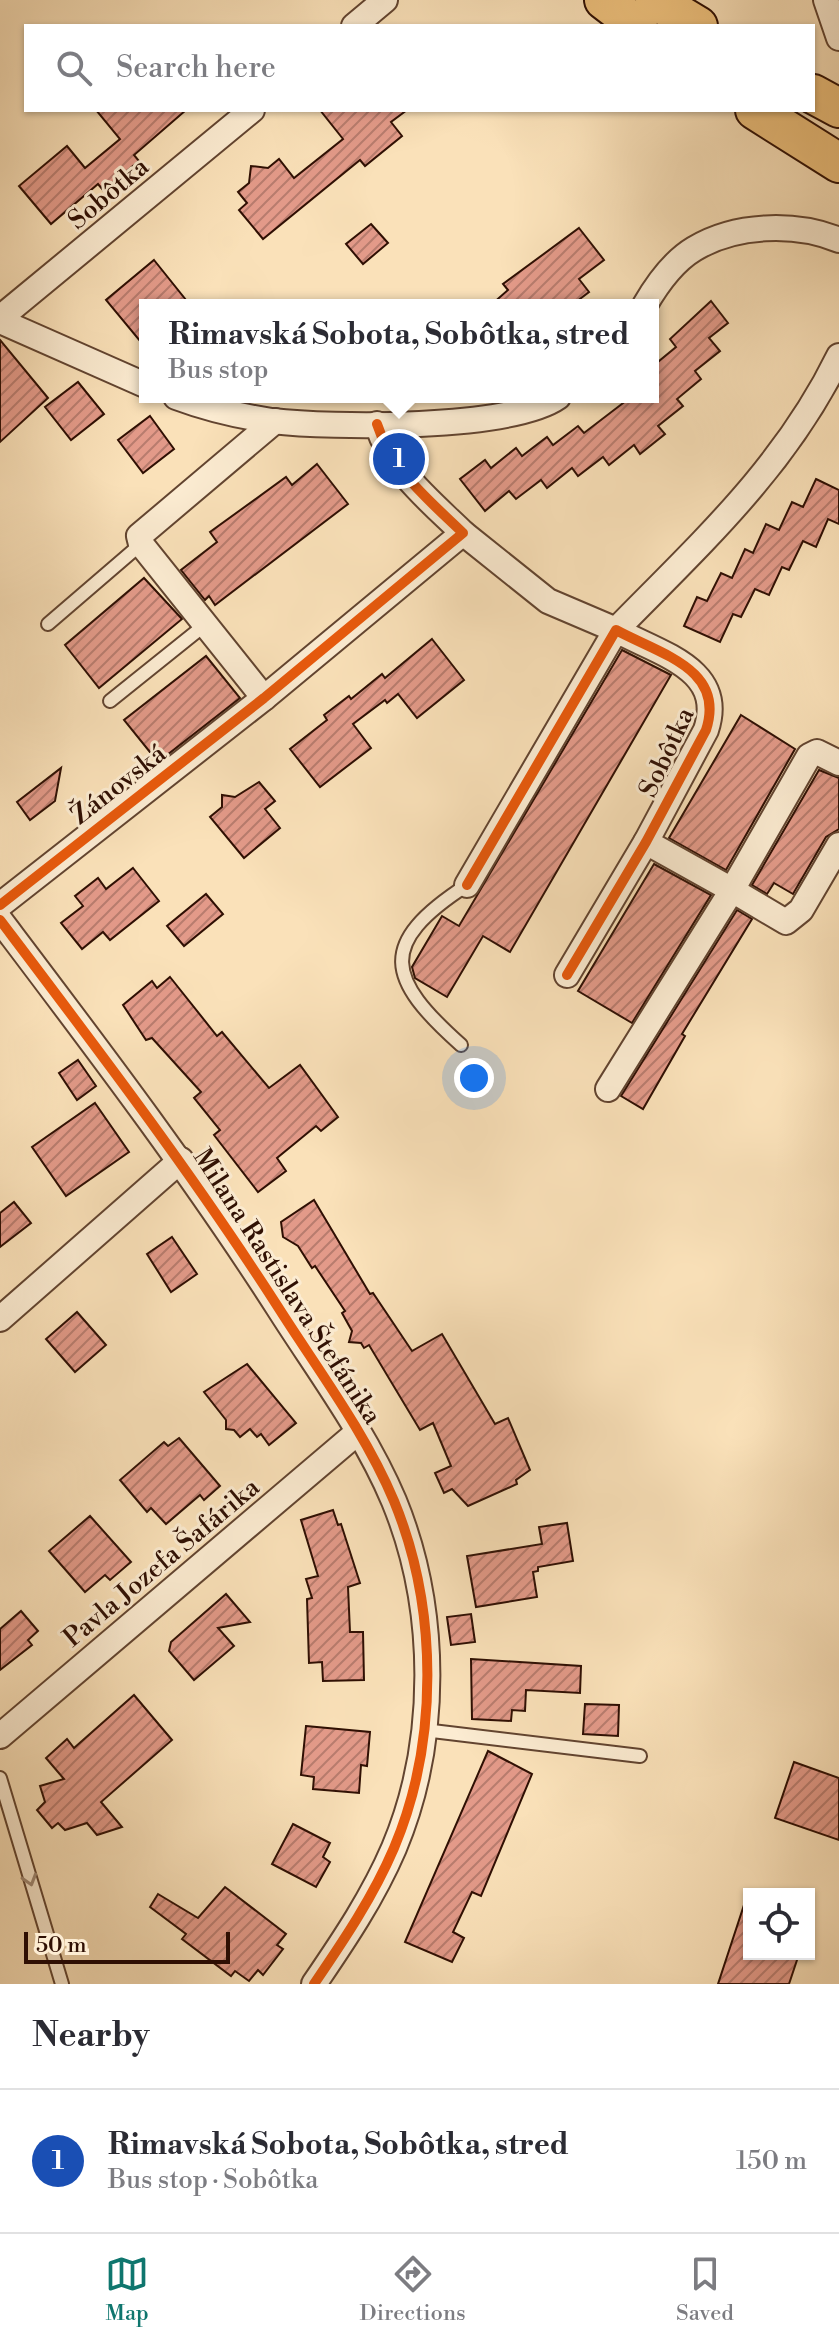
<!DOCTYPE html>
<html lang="en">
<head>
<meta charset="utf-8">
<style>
	:root { --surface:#fff; --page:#f2f2f3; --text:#2b2b33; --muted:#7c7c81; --line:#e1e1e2; --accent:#0f766e }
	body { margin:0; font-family:"Libre Bodoni",serif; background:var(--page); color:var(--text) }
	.controls { position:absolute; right:24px; bottom:24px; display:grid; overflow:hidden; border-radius:0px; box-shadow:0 2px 6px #0004 }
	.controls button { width:72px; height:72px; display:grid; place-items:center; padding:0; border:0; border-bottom:2px solid var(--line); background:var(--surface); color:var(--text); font:40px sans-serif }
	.scale { position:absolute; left:24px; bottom:20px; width:206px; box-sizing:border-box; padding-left:8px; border:4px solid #2f0f03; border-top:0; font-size:22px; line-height:28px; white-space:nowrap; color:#2f0f03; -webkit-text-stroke:6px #fcecd2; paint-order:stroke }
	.you { position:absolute; left:474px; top:1078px; width:28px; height:28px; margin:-20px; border:6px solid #fff; border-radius:50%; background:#1a73e8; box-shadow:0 0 0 12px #1a73e833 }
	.badge { display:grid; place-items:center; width:52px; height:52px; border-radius:50%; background:var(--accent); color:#fff; font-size:26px; font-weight:700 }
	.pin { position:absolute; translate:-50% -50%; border:4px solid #fff; box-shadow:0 2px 8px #0006 }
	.popup { position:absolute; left:139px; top:299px; width:520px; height:104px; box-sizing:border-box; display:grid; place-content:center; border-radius:0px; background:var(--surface); filter:drop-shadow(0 2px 6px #0005); font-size:26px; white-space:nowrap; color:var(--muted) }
	.popup b { font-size:30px; color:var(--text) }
	.popup::after { content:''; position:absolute; left:50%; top:100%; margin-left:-16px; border:16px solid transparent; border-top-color:var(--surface) }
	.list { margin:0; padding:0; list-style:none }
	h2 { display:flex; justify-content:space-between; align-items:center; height:104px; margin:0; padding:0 32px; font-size:34px }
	h2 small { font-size:26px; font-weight:400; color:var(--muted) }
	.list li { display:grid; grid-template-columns:52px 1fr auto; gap:24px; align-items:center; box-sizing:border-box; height:144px; padding:0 32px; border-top:2px solid var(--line) }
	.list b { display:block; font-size:30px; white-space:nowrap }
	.list p { margin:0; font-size:26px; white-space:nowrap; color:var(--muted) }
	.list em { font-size:26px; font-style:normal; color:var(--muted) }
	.icon { flex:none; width:44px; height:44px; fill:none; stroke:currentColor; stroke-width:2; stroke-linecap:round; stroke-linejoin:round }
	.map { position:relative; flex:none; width:839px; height:1984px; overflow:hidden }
	.search { position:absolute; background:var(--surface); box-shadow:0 2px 6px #0004; left:24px; right:24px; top:24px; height:88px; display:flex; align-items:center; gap:20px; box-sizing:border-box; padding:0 28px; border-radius:0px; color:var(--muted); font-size:30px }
	.sheet { height:248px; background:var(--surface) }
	nav { display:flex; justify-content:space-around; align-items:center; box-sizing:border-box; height:112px; border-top:2px solid var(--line); background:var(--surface); font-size:22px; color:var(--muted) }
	nav a { display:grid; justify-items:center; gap:4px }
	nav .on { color:var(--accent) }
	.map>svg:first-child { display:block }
</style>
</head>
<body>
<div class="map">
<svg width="839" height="1984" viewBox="0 0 839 1984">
	<defs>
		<pattern id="building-hatch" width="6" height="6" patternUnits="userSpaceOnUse" patternTransform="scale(2)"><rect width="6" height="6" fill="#e39a89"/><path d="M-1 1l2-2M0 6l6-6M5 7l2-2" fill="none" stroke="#b87c6e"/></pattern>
	</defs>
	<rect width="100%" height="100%" fill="#fae1b9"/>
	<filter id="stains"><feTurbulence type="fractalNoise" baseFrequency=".0025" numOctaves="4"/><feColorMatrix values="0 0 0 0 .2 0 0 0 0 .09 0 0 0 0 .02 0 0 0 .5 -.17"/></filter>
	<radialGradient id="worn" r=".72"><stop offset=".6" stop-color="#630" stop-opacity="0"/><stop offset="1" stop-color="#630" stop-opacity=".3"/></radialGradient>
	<!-- building -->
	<g fill="url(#building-hatch)" stroke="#2f0f03" stroke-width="2">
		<path d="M96 110H186L134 155 139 161 103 190 98 184 51 224 19 186 67 146 85 168 120 139Z"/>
		<path d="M320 110H407L391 122 402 136 365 166 360 160 263 239 239 210 247 203 238 192 249 183 251 166 268 168 279 159 294 178 343 139Z"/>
		<path d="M371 224 388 243 363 264 346 244Z"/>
		<path d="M579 228 604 260 579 279 589 292 572 305H491L508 290 503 284Z"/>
		<path d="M154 260 190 305H145V347L106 300Z"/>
		<path d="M711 301 728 323 709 338 720 351 695 371 701 379 677 399 683 406 658 426 665 434 640 454 634 445 609 465 603 457 578 476 572 468 547 488 541 480 516 499 509 491 485 511 460 479 485 460 491 468 516 448 522 456 547 437 553 445 578 426 584 433 631 397H653V366L676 347 670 339Z"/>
		<path d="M0 340 48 398 0 442Z"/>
		<path d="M78 382 104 414 71 440 45 407Z"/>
		<path d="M150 416 174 449 143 473 118 440Z"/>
		<path d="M317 464 348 504 215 605 209 596 205 600 181 570 217 542 210 532 286 477 292 485Z"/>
		<path d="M816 479 839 490V524L828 519 816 547 803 541 789 570 782 567 769 595 755 589 741 617 733 614 720 642 684 626 697 597 707 601 721 573 732 578 745 549 753 553 766 524 779 530 792 502 803 507Z"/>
		<path d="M144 578 182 619 99 688 65 645Z"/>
		<path d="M432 639 464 680 417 718 398 694 387 703 385 700 353 724 371 748 320 787 290 749 327 720 324 715 349 696 351 699 382 674 385 678Z"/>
		<path d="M622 650 671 675 510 952 483 936 447 997 415 978 412 967 442 916 459 926Z"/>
		<path d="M206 656 240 698 158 762 124 720Z"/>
		<path d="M741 715 795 749 726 870 669 838Z"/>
		<path d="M61 768 55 801 30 820 17 802Z"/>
		<path d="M819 770 839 778V829L826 837 793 894 774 883 767 894 752 885Z"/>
		<path d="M259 782 275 801 265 809 280 828 244 858 210 817 222 807V795L235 797Z"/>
		<path d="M654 864 711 895 632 1023 578 991Z"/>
		<path d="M133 868 159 901 110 940 103 932 82 949 61 923 83 906 75 896 98 878 106 889Z"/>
		<path d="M206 894 223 914 184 946 167 926Z"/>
		<path d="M737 910 752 919 682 1034 685 1036 643 1109 621 1096Z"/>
		<path d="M170 977 217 1036 222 1032 269 1088 300 1065 338 1117 321 1131 316 1126 277 1158 286 1171 258 1192 214 1135 220 1130 194 1098 201 1092 152 1038 146 1040 123 1005 152 981 157 988Z"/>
		<path d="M78 1060 96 1086 77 1100 59 1073Z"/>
		<path d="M95 1103 129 1152 66 1196 32 1147Z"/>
		<path d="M314 1200 370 1294 373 1293 412 1351 442 1334 495 1424 508 1418 530 1470 516 1480 517 1484 468 1506 452 1489 444 1493 435 1473 451 1466 433 1423 420 1430 369 1345 364 1348 361 1343 349 1342 352 1331 342 1313 345 1311 315 1266 312 1268 298 1246 283 1237 281 1222Z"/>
		<path d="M14 1202 31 1223 0 1247V1213Z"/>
		<path d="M172 1237 197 1274 171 1292 147 1254Z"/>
		<path d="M77 1312 106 1345 75 1372 46 1339Z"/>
		<path d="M247 1364 296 1423 269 1445 261 1434 257 1437 250 1429 240 1437 234 1430 226 1429V1420L204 1392Z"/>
		<path d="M179 1438 220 1486 204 1500 200 1495 166 1524 151 1508 147 1512 120 1480 164 1442 168 1446Z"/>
		<path d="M333 1510 338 1525 341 1524 360 1583 348 1587 350 1632H363L364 1680 323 1681 322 1662 309 1663 307 1599 312 1598 306 1579 318 1576 301 1520Z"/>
		<path d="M90 1516 131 1562 110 1580 105 1575 85 1592 49 1551Z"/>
		<path d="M567 1523 573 1561 538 1567V1571L533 1572 537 1597 476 1607 467 1556 542 1544 539 1527Z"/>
		<path d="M226 1594 250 1622 218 1628 234 1646 194 1680 169 1651 171 1642Z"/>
		<path d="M21 1611 38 1631 28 1640 32 1645 0 1670V1629Z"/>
		<path d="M471 1614 475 1642 451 1645 447 1617Z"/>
		<path d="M471 1659 581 1666 580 1693 526 1690 525 1711 512 1710 511 1721 472 1719Z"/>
		<path d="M134 1695 172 1740 101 1802 122 1827 97 1835 87 1823 65 1830 58 1823 52 1828 37 1810 45 1802 40 1786 64 1779 46 1758 67 1739 74 1748Z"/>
		<path d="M585 1704 619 1705 618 1736 583 1734Z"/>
		<path d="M306 1726 370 1732 367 1766 361 1765 359 1793 313 1789 314 1777 301 1775Z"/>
		<path d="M488 1751 532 1774 481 1896 472 1892 453 1932 464 1938 452 1962 405 1942Z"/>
		<path d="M794 1762 839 1778V1840L775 1818Z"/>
		<path d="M293 1824 330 1843 323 1857 330 1862 316 1887 272 1864Z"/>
		<path d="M225 1887 286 1934 277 1945 283 1949 263 1975 258 1970 249 1981 235 1971 231 1976 182 1939 186 1934 150 1907 158 1894 198 1918Z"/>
		<path d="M745 1902 749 1903V1954H799L789 1984H718Z"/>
	</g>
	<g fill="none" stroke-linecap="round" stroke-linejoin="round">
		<!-- lane casing -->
		<g stroke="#624430" stroke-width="16">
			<g id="lane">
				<path d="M48 624 141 544"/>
				<path d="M110 701 206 624"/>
				<path d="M461 1045C387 979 376 944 467 885"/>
				<path d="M424 1730 640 1756"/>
				<path d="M0 1778 62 1984"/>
			</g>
		</g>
		<!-- street casing -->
		<g stroke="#624430" stroke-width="28">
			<g id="street">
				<path d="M826 0 839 38"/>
				<path d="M354 26 385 0"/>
				<path d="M645 305C656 286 674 261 694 249 735 224 795 222 839 240"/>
				<path d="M0 318 252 110"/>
				<path d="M0 321 145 385"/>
				<path d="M176 397C208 409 238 416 272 421 331 428 511 430 558 397"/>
				<path d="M463 533 548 601 616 630C701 543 785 467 839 356"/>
				<path d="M264 698 141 544 139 536 275 421"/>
				<path d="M646 842 732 890 809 756 817 752 839 763"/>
				<path d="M467 885 616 630C660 654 726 669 706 730L646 842 567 975"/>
				<path d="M0 905 264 698 463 533C428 499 392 471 377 424"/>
				<path d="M0 920C96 1047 192 1173 278 1307 318 1370 365 1432 394 1501 438 1608 439 1741 394 1848 373 1897 344 1940 314 1984"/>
				<path d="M608 1089 732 890 786 922 801 910 839 845"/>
				<path d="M0 1319 181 1160"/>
				<path d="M0 1736 358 1432"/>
			</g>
		</g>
		<!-- primary casing -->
		<g stroke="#2f0f03" stroke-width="42">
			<g id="primary">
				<path d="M604 0 638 26"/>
				<path d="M655 0 698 26"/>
				<path d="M813 94 839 108"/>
				<path d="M755 110 839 163"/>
			</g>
		</g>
		<!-- lane -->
		<use href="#lane" stroke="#fcecd2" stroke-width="12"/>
		<!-- street -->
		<use href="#street" stroke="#fcecd2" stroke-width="24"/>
		<!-- primary -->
		<use href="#primary" stroke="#edc07c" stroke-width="38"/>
		<!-- cycleway casing -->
		<g stroke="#fcecd2" stroke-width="15">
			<g id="cycleway">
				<path d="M467 885 616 630C660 654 726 669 706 730L646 842 567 975"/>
				<path d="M0 905 264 698 463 533C428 499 392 471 377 424"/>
				<path d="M0 920C96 1047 192 1173 278 1307 318 1370 365 1432 394 1501 438 1608 439 1741 394 1848 373 1897 344 1940 314 1984"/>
			</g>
		</g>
		<!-- cycleway -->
		<use href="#cycleway" stroke="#e8590c" stroke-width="10"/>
	</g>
	<!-- one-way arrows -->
	<defs><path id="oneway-chevron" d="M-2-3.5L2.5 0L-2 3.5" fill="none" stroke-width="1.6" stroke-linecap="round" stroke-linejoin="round" transform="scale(2)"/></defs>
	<use stroke="#a08975" href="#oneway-chevron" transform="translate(30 1880) rotate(73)"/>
	<g text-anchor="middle" stroke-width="6" stroke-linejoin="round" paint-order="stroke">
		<!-- street labels -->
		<g font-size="26" fill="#2f0f03" stroke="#fcecd2">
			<text transform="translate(108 193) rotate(-40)" y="9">Sobôtka</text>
			<text transform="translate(666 752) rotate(-65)" y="9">Sobôtka</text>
			<text transform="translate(118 784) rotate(-38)" y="9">Žánovská</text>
			<text transform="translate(288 1286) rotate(57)" y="9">Milana Rastislava Štefánika</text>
			<text transform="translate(161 1562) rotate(-40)" y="9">Pavla Jozefa Šafárika</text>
		</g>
	</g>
	<rect width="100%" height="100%" filter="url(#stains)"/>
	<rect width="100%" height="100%" fill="url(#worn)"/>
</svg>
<div class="controls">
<button><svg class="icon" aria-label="locate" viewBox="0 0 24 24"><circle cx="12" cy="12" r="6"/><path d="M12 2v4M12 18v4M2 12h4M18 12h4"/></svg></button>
</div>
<div class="scale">50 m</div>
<div class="you"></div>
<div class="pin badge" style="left:399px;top:459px;background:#1a4fb4">1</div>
<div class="popup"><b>Rimavská Sobota, Sobôtka, stred</b>Bus stop</div>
<div class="search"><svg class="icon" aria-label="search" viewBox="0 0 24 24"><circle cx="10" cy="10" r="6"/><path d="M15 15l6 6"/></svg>Search here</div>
</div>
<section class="sheet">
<h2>Nearby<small></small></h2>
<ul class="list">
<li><span class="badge" style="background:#1a4fb4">1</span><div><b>Rimavská Sobota, Sobôtka, stred</b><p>Bus stop · Sobôtka</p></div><em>150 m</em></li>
</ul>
</section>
<nav>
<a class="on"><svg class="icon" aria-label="map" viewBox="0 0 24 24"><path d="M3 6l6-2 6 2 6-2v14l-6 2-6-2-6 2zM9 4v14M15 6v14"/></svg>Map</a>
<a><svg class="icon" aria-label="directions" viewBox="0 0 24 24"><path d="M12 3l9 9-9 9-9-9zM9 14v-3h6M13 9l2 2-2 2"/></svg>Directions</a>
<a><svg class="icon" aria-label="saved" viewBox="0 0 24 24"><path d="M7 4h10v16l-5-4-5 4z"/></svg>Saved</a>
</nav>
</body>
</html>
